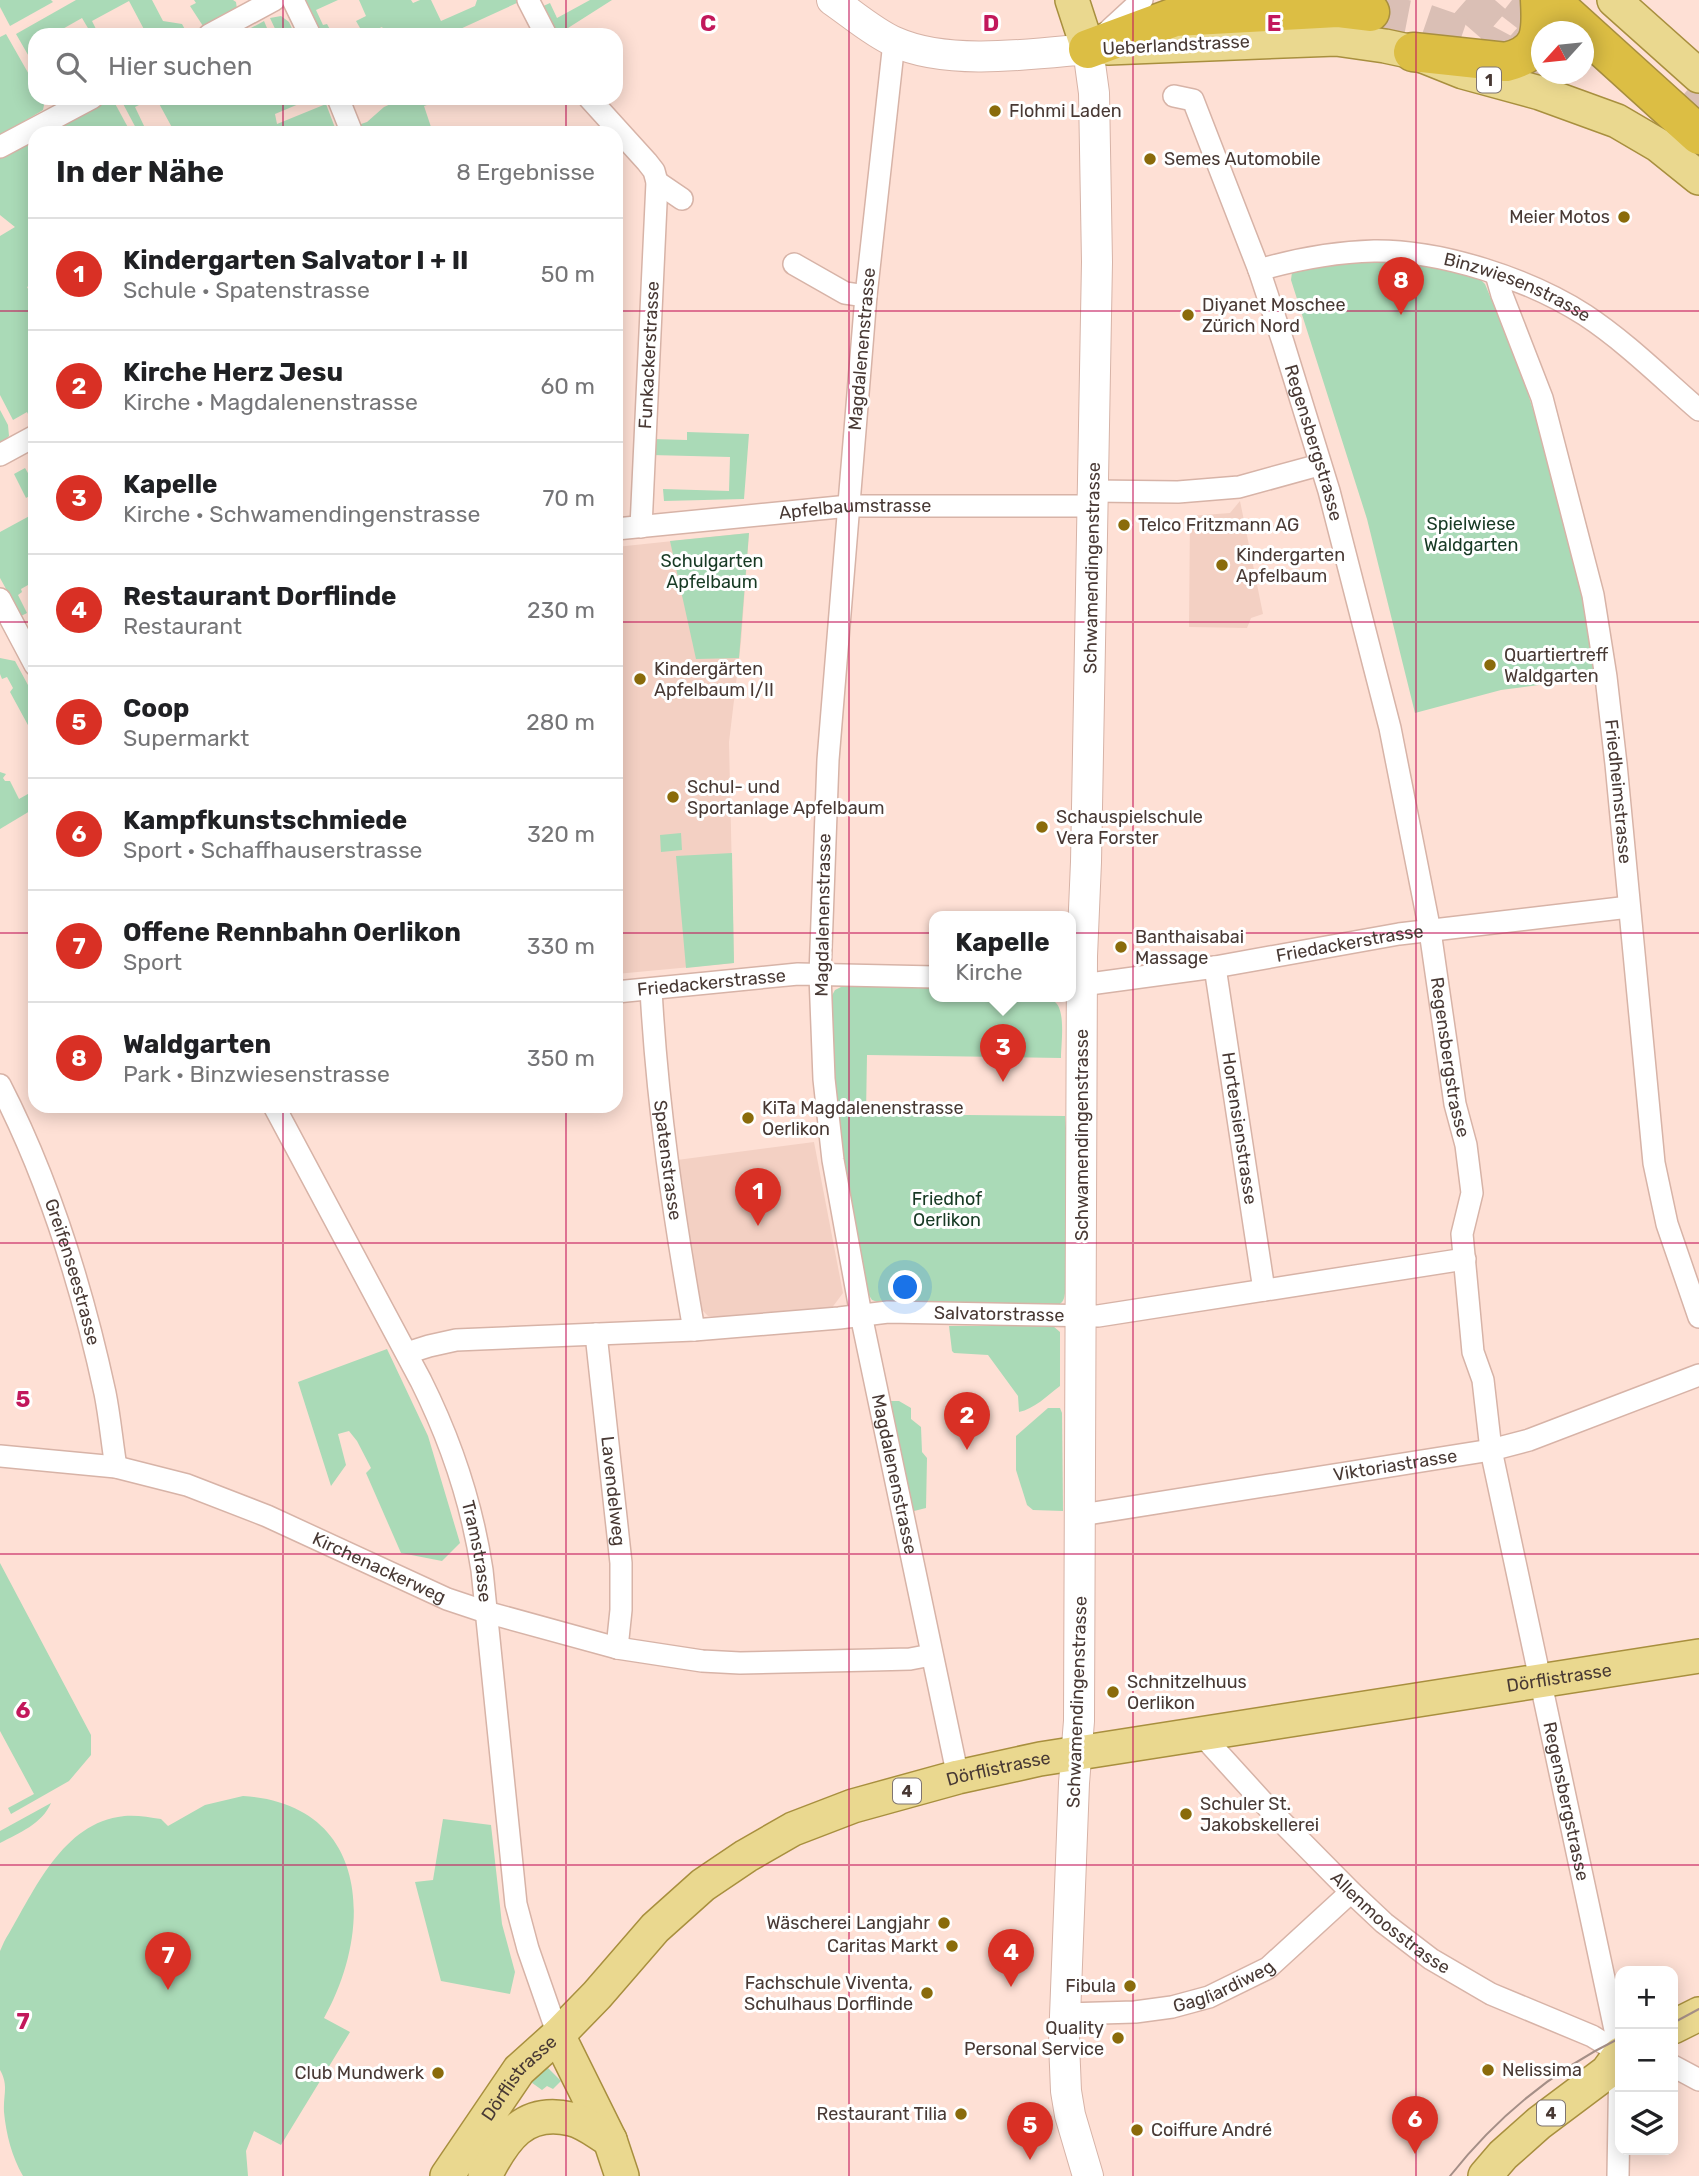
<!DOCTYPE html>
<html lang="de">
<head>
<meta charset="utf-8">
<style>
	:root { --surface:#fff; --page:#f6f6f6; --text:#202124; --muted:#757577; --line:#e0e0e0; --accent:#d93025 }
	body { margin:0; font-family:Rubik,sans-serif; background:var(--page); color:var(--text) }
	.controls { position:absolute; right:21px; bottom:21px; display:grid; overflow:hidden; border-radius:14px; box-shadow:0 4px 18px #0003 }
	.controls button { width:63px; height:63px; display:grid; place-items:center; padding:0; border:0; border-bottom:2px solid var(--line); background:var(--surface); color:var(--text); font:35px sans-serif }
	.compass { position:absolute; left:1531px; top:21px; width:63px; height:63px; border-radius:50%; background:var(--surface); box-shadow:0 4px 18px #0003; rotate:243deg }
	.you { position:absolute; left:906px; top:1288px; width:24px; height:24px; margin:-18px; border:5px solid #fff; border-radius:50%; background:#1a73e8; box-shadow:0 0 0 10px #1a73e833 }
	.badge { display:grid; place-items:center; width:46px; height:46px; border-radius:50%; background:var(--accent); color:#fff; font-size:23px; font-weight:700 }
	.pin { position:absolute; translate:-50% -58px; filter:drop-shadow(0 2px 4px #0008) }
	.pin::after { content:''; position:absolute; top:37px; width:24px; height:21px; background:inherit; clip-path:polygon(0 0,100% 0,50% 100%) }
	.popup { position:absolute; left:929px; top:911px; width:147px; height:91px; box-sizing:border-box; display:grid; place-content:center; border-radius:14px; background:var(--surface); filter:drop-shadow(0 2px 5px #0005); font-size:23px; white-space:nowrap; color:var(--muted) }
	.popup b { font-size:26px; color:var(--text) }
	.popup::after { content:''; position:absolute; left:50%; top:100%; margin-left:-14px; border:14px solid transparent; border-top-color:var(--surface) }
	.list { margin:0; padding:0; list-style:none }
	h2 { display:flex; justify-content:space-between; align-items:center; height:91px; margin:0; padding:0 28px; font-size:30px }
	h2 small { font-size:23px; font-weight:400; color:var(--muted) }
	.list li { display:grid; grid-template-columns:46px 1fr auto; gap:21px; align-items:center; box-sizing:border-box; height:112px; padding:0 28px; border-top:2px solid var(--line) }
	.list b { display:block; font-size:26px; white-space:nowrap }
	.list p { margin:0; font-size:23px; white-space:nowrap; color:var(--muted) }
	.list em { font-size:23px; font-style:normal; color:var(--muted) }
	.icon { flex:none; width:38px; height:38px; fill:none; stroke:currentColor; stroke-width:2; stroke-linecap:round; stroke-linejoin:round }
	.map { position:relative; flex:none; width:1699px; height:2176px; overflow:hidden }
	.search { position:absolute; background:var(--surface); box-shadow:0 4px 18px #0003; left:28px; top:28px; width:595px; height:77px; display:flex; align-items:center; gap:18px; box-sizing:border-box; padding:0 24px; border-radius:21px; color:var(--muted); font-size:26px }
	.panel { position:absolute; background:var(--surface); box-shadow:0 4px 18px #0003; left:28px; top:126px; width:595px; height:987px; border-radius:21px }
	.map>svg:first-child { display:block }
</style>
</head>
<body>
<div class="map">
<svg width="1699" height="2176" viewBox="0 0 1699 2176">
	<rect width="100%" height="100%" fill="#fee0d5"/>
	<!-- built -->
	<g fill="#f3d0c3">
		<path d="M1240 501 1263 614 1251 618 1247 628 1189 627 1190 516 1230 513Z"/>
		<path d="M749 533 741 642 729 742 734 963 616 974V547Z"/>
		<path d="M814 1142 843 1293 831 1309 717 1317 708 1316 700 1308 677 1160Z"/>
	</g>
	<!-- green -->
	<g fill="#aadab7">
		<path d="M0 0H51L53 2 10 26 0 7Z"/>
		<path d="M76 0H152L163 21 182 24 188 35H147L129 1 92 21 99 35H92L82 18 52 35H35V67L16 34Z"/>
		<path d="M194 0H233L236 2 237 9 203 26 190 6 196 3Z"/>
		<path d="M305 0H338L316 10 323 25 327 24 333 35H319L305 4Z"/>
		<path d="M359 0H411L413 3 420 0H431L441 21 475 6 477 0H518L519 2 447 35H387L382 27 364 35 356 21 366 16Z"/>
		<path d="M590 0H612L557 35H553L539 8 550 3 557 18Z"/>
		<path d="M281 16 289 22 295 35H274L277 33 270 18Z"/>
		<path d="M264 21 270 35H238Z"/>
		<path d="M6 34 35 85V98H44L45 100 43 110 0 136V37Z"/>
		<path d="M106 98H112L131 133H42Z"/>
		<path d="M120 98H153L135 107 145 128 138 132Z"/>
		<path d="M156 98H195L197 100 201 98H313L275 114 277 124 326 104 337 133H175Z"/>
		<path d="M404 98H447L424 106 433 133H361L358 125 367 122 384 107Z"/>
		<path d="M35 137V282L27 287 35 302V413L34 411 28 414 27 412 13 420 0 395V236L15 227 0 215V155Z"/>
		<path d="M1372 259 1412 261 1473 272 1485 284 1521 371 1563 506 1575 555 1598 677 1501 690 1415 713 1367 519 1291 280 1292 272 1295 268Z"/>
		<path d="M0 410 8 425 9 436 0 446Z"/>
		<path d="M687 432 749 434 744 499 664 501 663 489 729 491 730 457 651 455 652 439 687 440Z"/>
		<path d="M25 468 35 485V497L33 494 26 498 14 474Z"/>
		<path d="M35 513V581L21 589 22 592 18 595 27 613 21 616 0 578V532Z"/>
		<path d="M749 533 739 658 696 659 670 541Z"/>
		<path d="M0 658 15 661 35 698V738L10 692 13 688 7 677 2 679 0 674Z"/>
		<path d="M0 772 6 774 3 778 5 781H10L19 799 35 790V808L0 829Z"/>
		<path d="M681 833 682 850 661 852 660 835Z"/>
		<path d="M732 853 734 963 686 968 676 856Z"/>
		<path d="M845 985 935 988V996H1040C1044 998 1051 999 1055 1002 1066 1011 1061 1044 1061 1058L867 1055 866 1114 1065 1116 1067 1141 1065 1293C1064 1301 1062 1304 1054 1307L883 1304 872 1300 865 1289 833 1112 830 999 835 990Z"/>
		<path d="M949 1326H1053L1060 1332V1386C1047 1396 1034 1409 1019 1412L1018 1396 988 1355 954 1353 952 1351Z"/>
		<path d="M387 1349 428 1436 460 1543 442 1561 401 1553 366 1473 371 1468 357 1441 349 1431 338 1434 346 1465 331 1486 298 1382Z"/>
		<path d="M891 1401H899L911 1408V1419L921 1427 922 1452 927 1458 926 1508 910 1512Z"/>
		<path d="M1048 1408H1060L1062 1413 1063 1511 1033 1510 1027 1505 1016 1470V1436Z"/>
		<path d="M0 1563 91 1735V1755L69 1781 11 1814 8 1808 34 1794 0 1731Z"/>
		<path d="M243 1796C370 1804 374 1929 324 2018L350 2032 281 2145 254 2131 246 2151 248 2176H23C12 2157 6 2134 4 2112 3 2094 9 2086 0 2070V1951L4 1942C32 1896 59 1827 118 1817 132 1814 147 1817 161 1819L168 1826 205 1805Z"/>
		<path d="M51 1803C42 1824 19 1833 0 1843V1831Z"/>
		<path d="M443 1819 491 1825 502 1924 515 1972 510 1994 441 1981 415 1882 433 1880Z"/>
		<path d="M545 2065 561 2081 553 2089 547 2086 542 2090 528 2080Z"/>
	</g>
	<g fill="none" stroke-linecap="round" stroke-linejoin="round">
		<!-- highway-tunnel -->
		<g stroke="#dabfb5" stroke-width="38" stroke-dasharray="38 19" stroke-linecap="butt">
			<path d="M1466 0 1520 47"/>
			<path d="M1512 0 1553 32"/>
			<path d="M1370 12 1422 22 1486 44 1566 87"/>
			<path d="M1684 94 1699 107"/>
		</g>
		<!-- street casing -->
		<g stroke="#d7b3a7" stroke-width="24">
			<g id="street">
				<path d="M293 0 310 35"/>
				<path d="M528 0 546 35"/>
				<path d="M1105 34 1142 0"/>
				<path d="M209 35 274 0"/>
				<path id="s1" d="M894 42 866 296 828 760 820 975 824 1079 833 1160 861 1315 958 1777"/>
				<path id="s2" d="M1174 96 1193 100 1259 270 1283 342 1329 491 1390 728 1430 931 1455 1104 1466 1145 1472 1193 1462 1234 1473 1352 1483 1380 1491 1450 1620 2053"/>
				<path d="M338 98 352 133"/>
				<path d="M589 98 647 162 654 171 657 182 641 527"/>
				<path d="M0 147 92 98"/>
				<path d="M657 182 682 199"/>
				<path d="M794 264 845 293 866 296"/>
				<path id="s3" d="M1259 270C1297 259 1334 252 1374 251 1441 250 1529 279 1585 315 1626 342 1662 378 1699 410"/>
				<path id="s4" d="M1496 274 1502 295 1542 398 1593 595 1606 677 1616 764 1654 1163 1667 1224 1699 1317"/>
				<path d="M0 455 35 436"/>
				<path d="M1093 491 1178 492 1239 487 1319 465"/>
				<path id="s5" d="M616 529 849 506H1093"/>
				<path d="M0 599 35 665"/>
				<path id="s6" d="M1215 967 1264 1290"/>
				<path id="s7" d="M1071 984 1082 985 1215 967 1399 934 1629 907"/>
				<path id="s8" d="M651 989C657 1104 674 1217 694 1330"/>
				<path id="s9" d="M616 992 798 974 935 977"/>
				<path id="s10" d="M0 1085C50 1182 82 1287 105 1393 110 1418 112 1443 116 1467"/>
				<path id="s11" d="M274 1106 421 1381C451 1441 472 1504 482 1570L516 1904 528 1949 558 2035"/>
				<path id="s12" d="M596 1334 621 1563V1610L617 1648"/>
				<path id="s13" d="M407 1353 429 1346 456 1340 694 1330 839 1318 888 1312 1098 1316 1465 1259"/>
				<path id="s14" d="M0 1456 116 1467 187 1485 267 1516 447 1599 486 1612 617 1648 702 1661 740 1663 872 1660 910 1659 931 1655"/>
				<path id="s15" d="M1081 1515 1491 1450 1529 1440 1699 1375"/>
				<path id="s16" d="M1201 1734 1272 1812 1351 1892 1384 1923 1431 1959 1491 1994 1592 2036 1620 2053"/>
				<path id="s17" d="M1065 2014 1135 2012 1172 2007 1209 1997 1268 1968 1351 1892"/>
				<path d="M1673 2066 1699 2080"/>
				<path d="M1618 2176 1620 2056"/>
			</g>
		</g>
		<!-- secondary casing -->
		<g stroke="#d7b3a7" stroke-width="32">
			<path id="secondary" d="M832 0C851 13 874 33 895 42 948 66 1032 54 1088 49L1094 93 1097 262 1086 862 1082 956 1079 1721 1074 1783 1064 2042 1066 2091 1070 2115 1088 2176"/>
		</g>
		<!-- primary casing -->
		<g stroke="#a88f3e" stroke-width="36">
			<g id="primary">
				<path d="M1072 0 1088 49"/>
				<path d="M1614 0 1699 76"/>
				<path d="M1108 48 1336 39 1385 46 1413 52 1463 72 1540 93 1617 121 1658 145 1699 178"/>
				<path d="M1673 2027 1699 2014"/>
				<path d="M558 2035 610 2140 622 2176"/>
				<path id="s18" d="M447 2176 519 2070 558 2035 597 1995 655 1928 703 1885 746 1856 793 1829 853 1806 958 1777 1040 1759 1699 1656"/>
				<path d="M485 2176C504 2138 524 2108 571 2119 585 2122 598 2133 610 2140"/>
				<path d="M1485 2176 1503 2155 1539 2123 1607 2072 1620 2054"/>
			</g>
		</g>
		<!-- highway casing -->
		<g stroke="#a88f3e" stroke-width="41">
			<g id="highway">
				<path d="M1550 0 1699 135"/>
				<path d="M1088 49 1175 17 1337 8 1370 12"/>
				<path d="M1413 52 1506 62C1542 53 1542 33 1540 0"/>
			</g>
		</g>
		<!-- street -->
		<use href="#street" stroke="#fff" stroke-width="21"/>
		<!-- secondary -->
		<use href="#secondary" stroke="#fff" stroke-width="30"/>
		<!-- primary -->
		<use href="#primary" stroke="#ead88f" stroke-width="33"/>
		<!-- highway -->
		<use href="#highway" stroke="#dcbe44" stroke-width="38"/>
		<!-- tram -->
		<g stroke="#a58f87" stroke-width="2">
			<path d="M1673 2023 1699 2009"/>
			<path d="M1450 2176C1496 2118 1554 2070 1620 2038"/>
		</g>
	</g>
	<!-- grid -->
	<path fill="none" stroke="#c2185b" stroke-width="2" stroke-opacity="0.55" d="M283 0V35M566 0V35M849 0V2176M1133 0V2176M1416 0V2176M283 98V133M566 98V133M0 311H35M616 311H1699M0 622H35M616 622H1699M0 933H35M616 933H1699M283 1106V2176M566 1106V2176M0 1243H1699M0 1554H1699M0 1865H1699"/>
	<!-- markers -->
	<g fill="#8a6b0b" stroke="#fff" stroke-width="2.5">
		<circle cx="995" cy="111" r="7"/>
		<circle cx="1150" cy="159" r="7"/>
		<circle cx="1624" cy="217" r="7"/>
		<circle cx="1188" cy="315" r="7"/>
		<circle cx="1124" cy="525" r="7"/>
		<circle cx="1222" cy="565" r="7"/>
		<circle cx="1490" cy="665" r="7"/>
		<circle cx="640" cy="679" r="7"/>
		<circle cx="673" cy="797" r="7"/>
		<circle cx="1042" cy="827" r="7"/>
		<circle cx="1121" cy="947" r="7"/>
		<circle cx="748" cy="1118" r="7"/>
		<circle cx="1113" cy="1692" r="7"/>
		<circle cx="1186" cy="1814" r="7"/>
		<circle cx="944" cy="1923" r="7"/>
		<circle cx="952" cy="1946" r="7"/>
		<circle cx="1130" cy="1986" r="7"/>
		<circle cx="927" cy="1993" r="7"/>
		<circle cx="1118" cy="2038" r="7"/>
		<circle cx="1488" cy="2070" r="7"/>
		<circle cx="438" cy="2073" r="7"/>
		<circle cx="961" cy="2114" r="7"/>
		<circle cx="1137" cy="2130" r="7"/>
	</g>
	<g text-anchor="middle" stroke-width="6" stroke-linejoin="round" paint-order="stroke">
		<!-- shield labels -->
		<g fill="#fff" stroke="#7f7471" stroke-width="2">
			<rect x="1477" y="67.5" width="24" height="25" rx="5"/>
			<rect x="893" y="1778.5" width="28" height="25" rx="5"/>
			<rect x="1537" y="2100.5" width="28" height="25" rx="5"/>
		</g>
		<g font-size="16" font-weight="bold" fill="#483934">
			<text x="1489" y="86">1</text>
			<text x="907" y="1797">4</text>
			<text x="1551" y="2119">4</text>
		</g>
		<!-- street labels -->
		<g font-size="18" fill="#483934" stroke="#fff">
			<text transform="translate(1176 45) rotate(-3)" y="6">Ueberlandstrasse</text>
			<text dy="6" stroke="none"><textPath href="#s3" startOffset="266">Binzwiesenstrasse</textPath></text>
			<text transform="translate(862 349) rotate(-85)" y="6">Magdalenenstrasse</text>
			<text transform="translate(649 355) rotate(-87)" y="6">Funkackerstrasse</text>
			<text dy="6" stroke="none"><textPath href="#s2" startOffset="383">Regensbergstrasse</textPath></text>
			<text dy="6" stroke="none"><textPath href="#s5" startOffset="240">Apfelbaumstrasse</textPath></text>
			<text transform="translate(1092 568) rotate(-89)" y="6">Schwamendingenstrasse</text>
			<text dy="6" stroke="none"><textPath href="#s4" startOffset="534">Friedheimstrasse</textPath></text>
			<text transform="translate(823 915) rotate(-89)" y="6">Magdalenenstrasse</text>
			<text dy="6" stroke="none"><textPath href="#s7" startOffset="282">Friedackerstrasse</textPath></text>
			<text dy="6" stroke="none"><textPath href="#s9" startOffset="96">Friedackerstrasse</textPath></text>
			<text dy="6" stroke="none"><textPath href="#s2" startOffset="1013">Regensbergstrasse</textPath></text>
			<text dy="6" stroke="none"><textPath href="#s6" startOffset="163">Hortensienstrasse</textPath></text>
			<text transform="translate(1082 1135) rotate(-90)" y="6">Schwamendingenstrasse</text>
			<text dy="6" stroke="none"><textPath href="#s8" startOffset="172">Spatenstrasse</textPath></text>
			<text dy="6" stroke="none"><textPath href="#s10" startOffset="201">Greifenseestrasse</textPath></text>
			<text dy="6" stroke="none"><textPath href="#s13" startOffset="595">Salvatorstrasse</textPath></text>
			<text dy="6" stroke="none"><textPath href="#s15" startOffset="318">Viktoriastrasse</textPath></text>
			<text dy="6" stroke="none"><textPath href="#s1" startOffset="1442">Magdalenenstrasse</textPath></text>
			<text dy="6" stroke="none"><textPath href="#s12" startOffset="158">Lavendelweg</textPath></text>
			<text dy="6" stroke="none"><textPath href="#s11" startOffset="492">Tramstrasse</textPath></text>
			<text dy="6" stroke="none"><textPath href="#s14" startOffset="399">Kirchenackerweg</textPath></text>
			<text dy="6" stroke="none"><textPath href="#s18" startOffset="1278">Dörflistrasse</textPath></text>
			<text transform="translate(1077 1702) rotate(-88)" y="6">Schwamendingenstrasse</text>
			<text dy="6" stroke="none"><textPath href="#s18" startOffset="710">Dörflistrasse</textPath></text>
			<text dy="6" stroke="none"><textPath href="#s2" startOffset="1771">Regensbergstrasse</textPath></text>
			<text dy="6" stroke="none"><textPath href="#s16" startOffset="268">Allenmoosstrasse</textPath></text>
			<text dy="6" stroke="none"><textPath href="#s17" startOffset="163">Gagliardiweg</textPath></text>
			<text dy="6" stroke="none"><textPath href="#s18" startOffset="122">Dörflistrasse</textPath></text>
		</g>
		<!-- poi labels -->
		<g font-size="18" fill="#483934" stroke="#fff" text-anchor="start">
			<text x="1009" y="117">Flohmi Laden</text>
			<text x="1164" y="165">Semes Automobile</text>
			<text x="1610" y="223" text-anchor="end">Meier Motos</text>
			<text x="1202" y="311">Diyanet Moschee<tspan x="1202" dy="21">Zürich Nord</tspan></text>
			<text x="1138" y="531">Telco Fritzmann AG</text>
			<text x="1236" y="561">Kindergarten<tspan x="1236" dy="21">Apfelbaum</tspan></text>
			<text x="1504" y="661">Quartiertreff<tspan x="1504" dy="21">Waldgarten</tspan></text>
			<text x="654" y="675">Kindergärten<tspan x="654" dy="21">Apfelbaum I/II</tspan></text>
			<text x="687" y="793">Schul- und<tspan x="687" dy="21">Sportanlage Apfelbaum</tspan></text>
			<text x="1056" y="823">Schauspielschule<tspan x="1056" dy="21">Vera Forster</tspan></text>
			<text x="1135" y="943">Banthaisabai<tspan x="1135" dy="21">Massage</tspan></text>
			<text x="762" y="1114">KiTa Magdalenenstrasse<tspan x="762" dy="21">Oerlikon</tspan></text>
			<text x="1127" y="1688">Schnitzelhuus<tspan x="1127" dy="21">Oerlikon</tspan></text>
			<text x="1200" y="1810">Schuler St.<tspan x="1200" dy="21">Jakobskellerei</tspan></text>
			<text x="930" y="1929" text-anchor="end">Wäscherei Langjahr</text>
			<text x="938" y="1952" text-anchor="end">Caritas Markt</text>
			<text x="913" y="1989" text-anchor="end">Fachschule Viventa,<tspan x="913" dy="21">Schulhaus Dorflinde</tspan></text>
			<text x="1116" y="1992" text-anchor="end">Fibula</text>
			<text x="1104" y="2034" text-anchor="end">Quality<tspan x="1104" dy="21">Personal Service</tspan></text>
			<text x="1502" y="2076">Nelissima</text>
			<text x="424" y="2079" text-anchor="end">Club Mundwerk</text>
			<text x="947" y="2120" text-anchor="end">Restaurant Tilia</text>
			<text x="1151" y="2136">Coiffure André</text>
		</g>
		<!-- park labels -->
		<g font-size="18" fill="#173a24" stroke="#fff">
			<text x="1471" y="530">Spielwiese<tspan x="1471" dy="21">Waldgarten</tspan></text>
			<text x="712" y="567">Schulgarten<tspan x="712" dy="21">Apfelbaum</tspan></text>
			<text x="947" y="1205">Friedhof<tspan x="947" dy="21">Oerlikon</tspan></text>
		</g>
	</g>
	<g font-size="23" text-anchor="middle" font-weight="bold" fill="#c2185b" stroke="#fff" stroke-width="6" stroke-linejoin="round" paint-order="stroke">
		<text x="708" y="31">C</text>
		<text x="991" y="31">D</text>
		<text x="1274" y="31">E</text>
		<text x="23" y="1407">5</text>
		<text x="23" y="1718">6</text>
		<text x="23" y="2029">7</text>
	</g>
</svg>
<div class="controls">
<button>+</button>
<button>−</button>
<button><svg class="icon" aria-label="layers" viewBox="0 0 24 24"><path d="M12 4l9 5-9 5-9-5zM3 14l9 5 9-5"/></svg></button>
</div>
<svg class="compass" viewBox="-18 -18 36 36"><path d="M0-13l5 13h-10z" fill="#e53935"/><path d="M0 13l5-13h-10z" fill="#757577"/></svg>
<div class="you"></div>
<div class="pin badge" style="left:758px;top:1226px">1</div>
<div class="pin badge" style="left:967px;top:1450px">2</div>
<div class="pin badge" style="left:1003px;top:1082px">3</div>
<div class="popup"><b>Kapelle</b>Kirche</div>
<div class="pin badge" style="left:1011px;top:1987px">4</div>
<div class="pin badge" style="left:1030px;top:2160px">5</div>
<div class="pin badge" style="left:1415px;top:2154px">6</div>
<div class="pin badge" style="left:168px;top:1990px">7</div>
<div class="pin badge" style="left:1401px;top:315px">8</div>
<div class="search"><svg class="icon" aria-label="search" viewBox="0 0 24 24"><circle cx="10" cy="10" r="6"/><path d="M15 15l6 6"/></svg>Hier suchen</div>
<section class="panel">
<h2>In der Nähe<small>8 Ergebnisse</small></h2>
<ul class="list">
<li><span class="badge">1</span><div><b>Kindergarten Salvator I + II</b><p>Schule · Spatenstrasse</p></div><em>50 m</em></li>
<li><span class="badge">2</span><div><b>Kirche Herz Jesu</b><p>Kirche · Magdalenenstrasse</p></div><em>60 m</em></li>
<li><span class="badge">3</span><div><b>Kapelle</b><p>Kirche · Schwamendingenstrasse</p></div><em>70 m</em></li>
<li><span class="badge">4</span><div><b>Restaurant Dorflinde</b><p>Restaurant</p></div><em>230 m</em></li>
<li><span class="badge">5</span><div><b>Coop</b><p>Supermarkt</p></div><em>280 m</em></li>
<li><span class="badge">6</span><div><b>Kampfkunstschmiede</b><p>Sport · Schaffhauserstrasse</p></div><em>320 m</em></li>
<li><span class="badge">7</span><div><b>Offene Rennbahn Oerlikon</b><p>Sport</p></div><em>330 m</em></li>
<li><span class="badge">8</span><div><b>Waldgarten</b><p>Park · Binzwiesenstrasse</p></div><em>350 m</em></li>
</ul>
</section>
</div>
</body>
</html>
